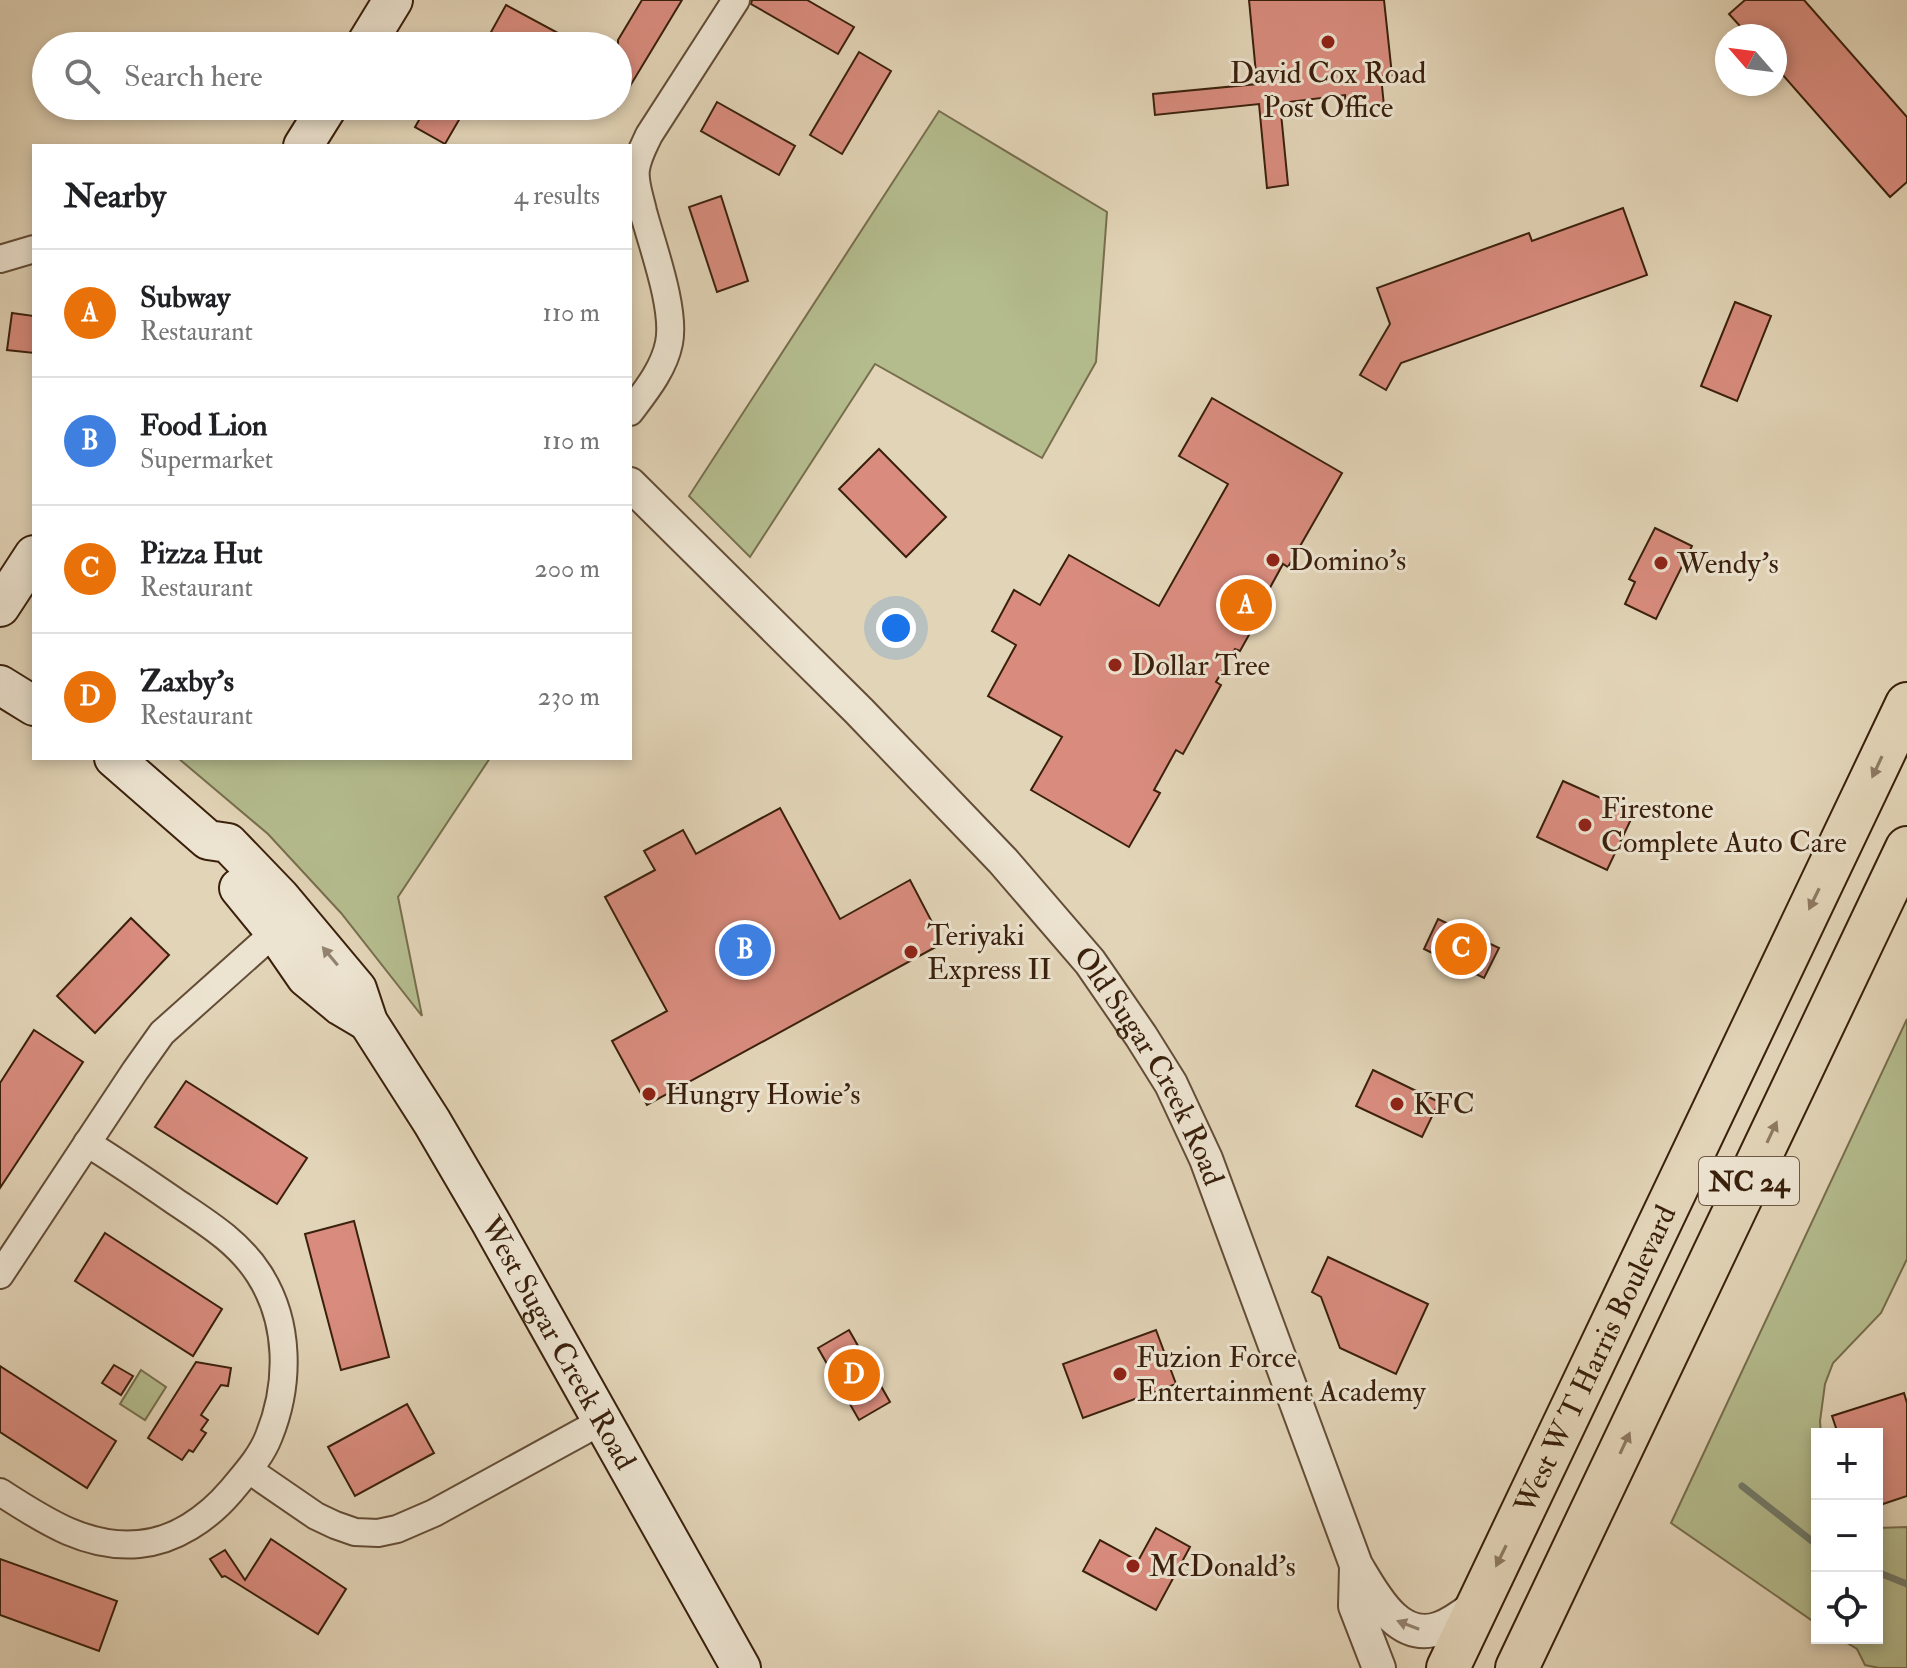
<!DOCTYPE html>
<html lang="en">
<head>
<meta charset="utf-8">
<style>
	:root { --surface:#fff; --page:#f2f2f2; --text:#202124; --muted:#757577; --line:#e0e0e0; --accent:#db2777 }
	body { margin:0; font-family:"IM FELL Double Pica",serif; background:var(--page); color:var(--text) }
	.controls { position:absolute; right:24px; bottom:24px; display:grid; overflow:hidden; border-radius:0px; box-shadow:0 4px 12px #0003 }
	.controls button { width:72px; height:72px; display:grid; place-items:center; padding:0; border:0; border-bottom:2px solid var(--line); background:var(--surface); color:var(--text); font:40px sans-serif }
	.compass { position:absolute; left:1715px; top:24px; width:72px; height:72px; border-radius:50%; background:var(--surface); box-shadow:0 4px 12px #0003; rotate:298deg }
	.you { position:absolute; left:896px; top:628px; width:28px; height:28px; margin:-20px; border:6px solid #fff; border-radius:50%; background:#1a73e8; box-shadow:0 0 0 12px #1a73e833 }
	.badge { display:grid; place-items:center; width:52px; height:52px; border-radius:50%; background:var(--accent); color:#fff; font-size:26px; font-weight:700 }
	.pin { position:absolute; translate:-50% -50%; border:4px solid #fff; box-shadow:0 2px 8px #0006 }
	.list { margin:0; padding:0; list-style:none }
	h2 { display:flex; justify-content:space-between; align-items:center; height:104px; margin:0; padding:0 32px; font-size:34px }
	h2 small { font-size:26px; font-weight:400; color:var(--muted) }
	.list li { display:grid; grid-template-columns:52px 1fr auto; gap:24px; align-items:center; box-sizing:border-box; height:128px; padding:0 32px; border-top:2px solid var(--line) }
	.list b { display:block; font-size:30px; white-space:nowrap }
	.list p { margin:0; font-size:26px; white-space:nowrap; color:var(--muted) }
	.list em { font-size:26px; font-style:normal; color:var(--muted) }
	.icon { flex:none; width:44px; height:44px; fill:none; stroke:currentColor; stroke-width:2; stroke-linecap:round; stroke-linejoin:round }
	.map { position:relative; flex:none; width:1907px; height:1668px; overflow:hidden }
	.search { position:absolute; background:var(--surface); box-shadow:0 4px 12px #0003; left:32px; top:32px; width:600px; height:88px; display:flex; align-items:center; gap:20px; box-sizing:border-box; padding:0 28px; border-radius:44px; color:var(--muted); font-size:30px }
	.panel { position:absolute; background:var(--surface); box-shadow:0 4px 12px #0003; left:32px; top:144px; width:600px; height:616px; border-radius:0px }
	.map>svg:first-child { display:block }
</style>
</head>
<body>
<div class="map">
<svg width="1907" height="1668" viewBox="0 0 1907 1668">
	<rect width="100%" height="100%" fill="#e2d4b7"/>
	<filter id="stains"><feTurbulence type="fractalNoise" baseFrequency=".0025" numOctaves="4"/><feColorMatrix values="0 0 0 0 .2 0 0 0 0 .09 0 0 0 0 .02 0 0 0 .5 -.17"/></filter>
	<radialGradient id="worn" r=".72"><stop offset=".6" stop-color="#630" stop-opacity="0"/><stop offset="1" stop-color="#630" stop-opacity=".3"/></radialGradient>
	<!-- green -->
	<g fill="#b4bc8e" stroke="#776e4d" stroke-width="2">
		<path d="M939 111 1107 212 1096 362 1042 458 875 364 750 557 689 496Z"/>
		<path d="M178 758H490L398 897 422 1016 341 913 268 834Z"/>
		<path d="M1907 1019V1259L1881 1313 1833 1363 1825 1384 1820 1421 1821 1434H1817V1624L1671 1523Z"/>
		<path d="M141 1370 166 1387 145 1420 120 1404Z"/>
		<path d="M1907 1527V1668H1879L1865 1665 1857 1649 1839 1638H1877V1528Z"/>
	</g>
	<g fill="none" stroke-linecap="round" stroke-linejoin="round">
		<!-- stream -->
		<g stroke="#717b6b" stroke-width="7">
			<path d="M1742 1486 1817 1545"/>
			<path d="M1877 1572 1907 1584"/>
		</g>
	</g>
	<!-- building -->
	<g fill="#d98c7e" stroke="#3a200c" stroke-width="2">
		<path d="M642 0H682L618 106V40Z"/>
		<path d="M752 0H807L854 27 838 54 751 4Z"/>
		<path d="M1249 0H1384L1392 75 1381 76 1384 106 1346 110 1345 95 1280 103 1288 185 1267 188 1259 104 1155 115 1153 94 1257 84Z"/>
		<path d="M1745 0H1804L1907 117V182L1890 197 1775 66V36H1749L1729 14Z"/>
		<path d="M506 5 582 46H516L491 32Z"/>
		<path d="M859 52 891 71 842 154 810 135Z"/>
		<path d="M717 102 795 146 779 175 701 131Z"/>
		<path d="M427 106H467L445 144 415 127Z"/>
		<path d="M721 196 748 281 717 292 689 207Z"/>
		<path d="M1623 208 1647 275 1401 363 1386 390 1360 375 1390 324 1377 288 1529 233 1532 241Z"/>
		<path d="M1735 302 1771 316 1737 401 1701 386Z"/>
		<path d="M12 313 34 316V353L7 350Z"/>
		<path d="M1212 398 1342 473 1288 567 1283 564 1255 615 1259 617 1240 651 1235 649 1216 682 1221 685 1183 754 1176 750 1154 790 1160 793 1129 847 1031 790 1062 737 988 696 1016 645 992 631 1014 590 1040 605 1069 555 1159 606 1228 484 1179 456Z"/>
		<path d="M879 449 946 517 906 557 839 489Z"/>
		<path d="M1655 528 1692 546 1656 619 1625 604 1635 582 1629 579Z"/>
		<path d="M1563 781 1634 813 1607 870 1537 837Z"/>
		<path d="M780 808 840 919 910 880 943 943 647 1105 612 1041 667 1011 605 897 655 870 644 851 683 830 696 854Z"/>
		<path d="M131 918 169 955 95 1033 57 996Z"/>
		<path d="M1438 919 1499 948 1484 978 1424 949Z"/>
		<path d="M34 1030 83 1062 0 1188V1083Z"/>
		<path d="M1373 1070 1439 1102 1422 1137 1356 1106Z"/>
		<path d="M186 1081 307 1158 277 1204 155 1127Z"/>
		<path d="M354 1221 389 1357 341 1370 305 1234Z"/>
		<path d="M105 1233 222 1309 193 1356 75 1281Z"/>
		<path d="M1328 1257 1428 1304 1396 1374 1340 1348 1321 1297 1312 1292Z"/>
		<path d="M849 1330 890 1402 859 1420 818 1348Z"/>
		<path d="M1156 1330 1176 1384 1083 1418 1063 1364Z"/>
		<path d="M196 1362 231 1368 228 1386 221 1385 201 1415 208 1420 201 1430 206 1433 193 1452 189 1450 182 1460 148 1438Z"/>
		<path d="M114 1365 133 1376 121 1395 102 1383Z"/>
		<path d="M0 1366 116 1441 87 1488 0 1432Z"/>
		<path d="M1904 1393 1907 1403V1496L1877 1506V1434H1838L1832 1416Z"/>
		<path d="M407 1404 434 1453 355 1496 328 1447Z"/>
		<path d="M1156 1528 1190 1547 1156 1610 1083 1571 1100 1540 1138 1561Z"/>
		<path d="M271 1539 346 1589 318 1634 225 1576 222 1577 210 1559 225 1550 245 1580Z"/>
		<path d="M0 1559 117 1601 99 1651 0 1615Z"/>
	</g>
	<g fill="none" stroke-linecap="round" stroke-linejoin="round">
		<!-- minor casing -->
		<g stroke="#644d37" stroke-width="30">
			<g id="minor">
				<path d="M0 259 34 249"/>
				<path d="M630 412C645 392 664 369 669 343 676 309 652 245 643 211 640 197 634 182 636 169 638 156 644 146 649 135L736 0"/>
				<path d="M0 1275 135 1071 162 1033 275 932"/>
				<path d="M249 1470 316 1516 335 1525 355 1532 378 1533 397 1529 434 1513 602 1421"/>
				<path d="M0 1492C42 1519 86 1549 139 1544 175 1541 208 1518 231 1491 245 1474 261 1457 269 1436 290 1384 290 1322 259 1274 238 1241 204 1221 173 1200 144 1180 116 1161 87 1143"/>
			</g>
		</g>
		<!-- tertiary casing -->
		<g stroke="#644d37" stroke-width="36">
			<g id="tertiary">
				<path id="s1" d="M630 484 859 711 1003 861 1090 962 1141 1036 1171 1084 1206 1159 1356 1565C1373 1593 1398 1644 1440 1628 1454 1623 1466 1613 1478 1604"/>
				<path d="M1356 1568 1355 1606 1379 1668"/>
			</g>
		</g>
		<!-- secondary casing -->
		<g stroke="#3a200c" stroke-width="42">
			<g id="secondary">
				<path d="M365 46 393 0"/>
				<path d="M303 146 328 106"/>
				<path d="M0 607 34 555"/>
				<path d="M0 685 34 706"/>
				<path id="s2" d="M114 758 208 840 228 843 280 897 357 989 368 1022 432 1122 490 1221 741 1668"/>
				<path d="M239 888 275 932 306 977 341 1006 368 1022"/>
			</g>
		</g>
		<!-- primary casing -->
		<g stroke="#3a200c" stroke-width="46">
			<g id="primary">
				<path id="s3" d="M1448 1668 1907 704"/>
				<path d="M1517 1668 1907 848"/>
			</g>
		</g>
		<!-- minor -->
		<use href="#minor" stroke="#ece3d0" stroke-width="26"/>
		<!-- tertiary -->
		<use href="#tertiary" stroke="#ece3d0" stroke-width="32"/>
		<!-- secondary -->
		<use href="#secondary" stroke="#ece3d0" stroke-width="38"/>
		<!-- primary -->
		<use href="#primary" stroke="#e2d4b7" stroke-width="42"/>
	</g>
	<!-- one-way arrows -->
	<defs><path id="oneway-solid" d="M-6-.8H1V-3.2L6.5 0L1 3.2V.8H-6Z" transform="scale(2)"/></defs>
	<g fill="#8e7a62">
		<use href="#oneway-solid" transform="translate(1877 767) rotate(115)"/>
		<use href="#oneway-solid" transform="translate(1814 899) rotate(116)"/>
		<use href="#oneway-solid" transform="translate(1772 1132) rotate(-65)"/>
		<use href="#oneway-solid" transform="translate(1625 1443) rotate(-65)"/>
		<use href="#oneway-solid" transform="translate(1501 1556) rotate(116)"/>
	</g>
	<g fill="#93826e">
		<use href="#oneway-solid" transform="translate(330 956) rotate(-130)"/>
		<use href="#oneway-solid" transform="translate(1408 1625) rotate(-159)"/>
	</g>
	<!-- markers -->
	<g fill="#8f2418" stroke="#ece3d0" stroke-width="3">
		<circle cx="1328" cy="42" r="8"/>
		<circle cx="1273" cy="560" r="8"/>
		<circle cx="1661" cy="563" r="8"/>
		<circle cx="1115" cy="665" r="8"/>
		<circle cx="1585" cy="825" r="8"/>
		<circle cx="911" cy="952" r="8"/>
		<circle cx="649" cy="1094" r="8"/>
		<circle cx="1397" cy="1104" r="8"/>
		<circle cx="1120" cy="1374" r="8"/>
		<circle cx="1133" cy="1566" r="8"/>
	</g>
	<g text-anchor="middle" stroke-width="6" stroke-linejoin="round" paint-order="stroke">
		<!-- shield labels -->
		<rect fill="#ece3d0" stroke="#6f5a47" stroke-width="2" x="1699" y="1157" width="100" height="48" rx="6"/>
		<g font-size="28" font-weight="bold" fill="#3a200c">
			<text x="1749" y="1191">NC 24</text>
		</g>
		<!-- poi labels -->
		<g font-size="30" fill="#3a200c" stroke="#ece3d0" text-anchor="start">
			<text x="1328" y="83" text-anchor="middle">David Cox Road<tspan x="1328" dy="34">Post Office</tspan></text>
			<text x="1289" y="570">Domino's</text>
			<text x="1677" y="573">Wendy's</text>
			<text x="1131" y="675">Dollar Tree</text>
			<text x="1601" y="818">Firestone<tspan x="1601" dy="34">Complete Auto Care</tspan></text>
			<text x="927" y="945">Teriyaki<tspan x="927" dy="34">Express II</tspan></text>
			<text x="665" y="1104">Hungry Howie's</text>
			<text x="1413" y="1114">KFC</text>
			<text x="1136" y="1367">Fuzion Force<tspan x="1136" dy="34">Entertainment Academy</tspan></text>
			<text x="1149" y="1576">McDonald's</text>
		</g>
		<!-- street labels -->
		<g font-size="30" fill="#3a200c" stroke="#ece3d0">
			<text dy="10" stroke="none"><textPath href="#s1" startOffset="784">Old Sugar Creek Road</textPath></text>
			<text dy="10" stroke="none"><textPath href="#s2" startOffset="748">West Sugar Creek Road</textPath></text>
			<text dy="10" stroke="none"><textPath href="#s3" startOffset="342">West W T Harris Boulevard</textPath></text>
		</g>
	</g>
	<rect width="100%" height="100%" filter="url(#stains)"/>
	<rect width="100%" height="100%" fill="url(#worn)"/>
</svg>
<div class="controls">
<button>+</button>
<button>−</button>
<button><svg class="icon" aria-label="locate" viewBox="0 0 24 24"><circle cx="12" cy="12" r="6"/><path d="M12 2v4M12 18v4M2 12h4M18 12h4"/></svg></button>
</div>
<svg class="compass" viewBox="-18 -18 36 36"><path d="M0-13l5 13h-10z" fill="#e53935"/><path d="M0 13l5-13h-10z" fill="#757577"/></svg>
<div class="you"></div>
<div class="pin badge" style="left:1246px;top:605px;background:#e8710a">A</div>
<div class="pin badge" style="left:745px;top:950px;background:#3f7fe0">B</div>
<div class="pin badge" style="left:1461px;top:949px;background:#e8710a">C</div>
<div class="pin badge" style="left:854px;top:1375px;background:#e8710a">D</div>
<div class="search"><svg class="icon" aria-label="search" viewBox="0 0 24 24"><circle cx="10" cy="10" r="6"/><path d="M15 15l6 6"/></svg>Search here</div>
<section class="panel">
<h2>Nearby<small>4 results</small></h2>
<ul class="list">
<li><span class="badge" style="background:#e8710a">A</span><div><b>Subway</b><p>Restaurant</p></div><em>110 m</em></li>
<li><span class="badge" style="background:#3f7fe0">B</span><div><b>Food Lion</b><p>Supermarket</p></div><em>110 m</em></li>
<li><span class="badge" style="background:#e8710a">C</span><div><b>Pizza Hut</b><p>Restaurant</p></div><em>200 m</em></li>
<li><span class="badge" style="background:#e8710a">D</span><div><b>Zaxby's</b><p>Restaurant</p></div><em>230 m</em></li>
</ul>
</section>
</div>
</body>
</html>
